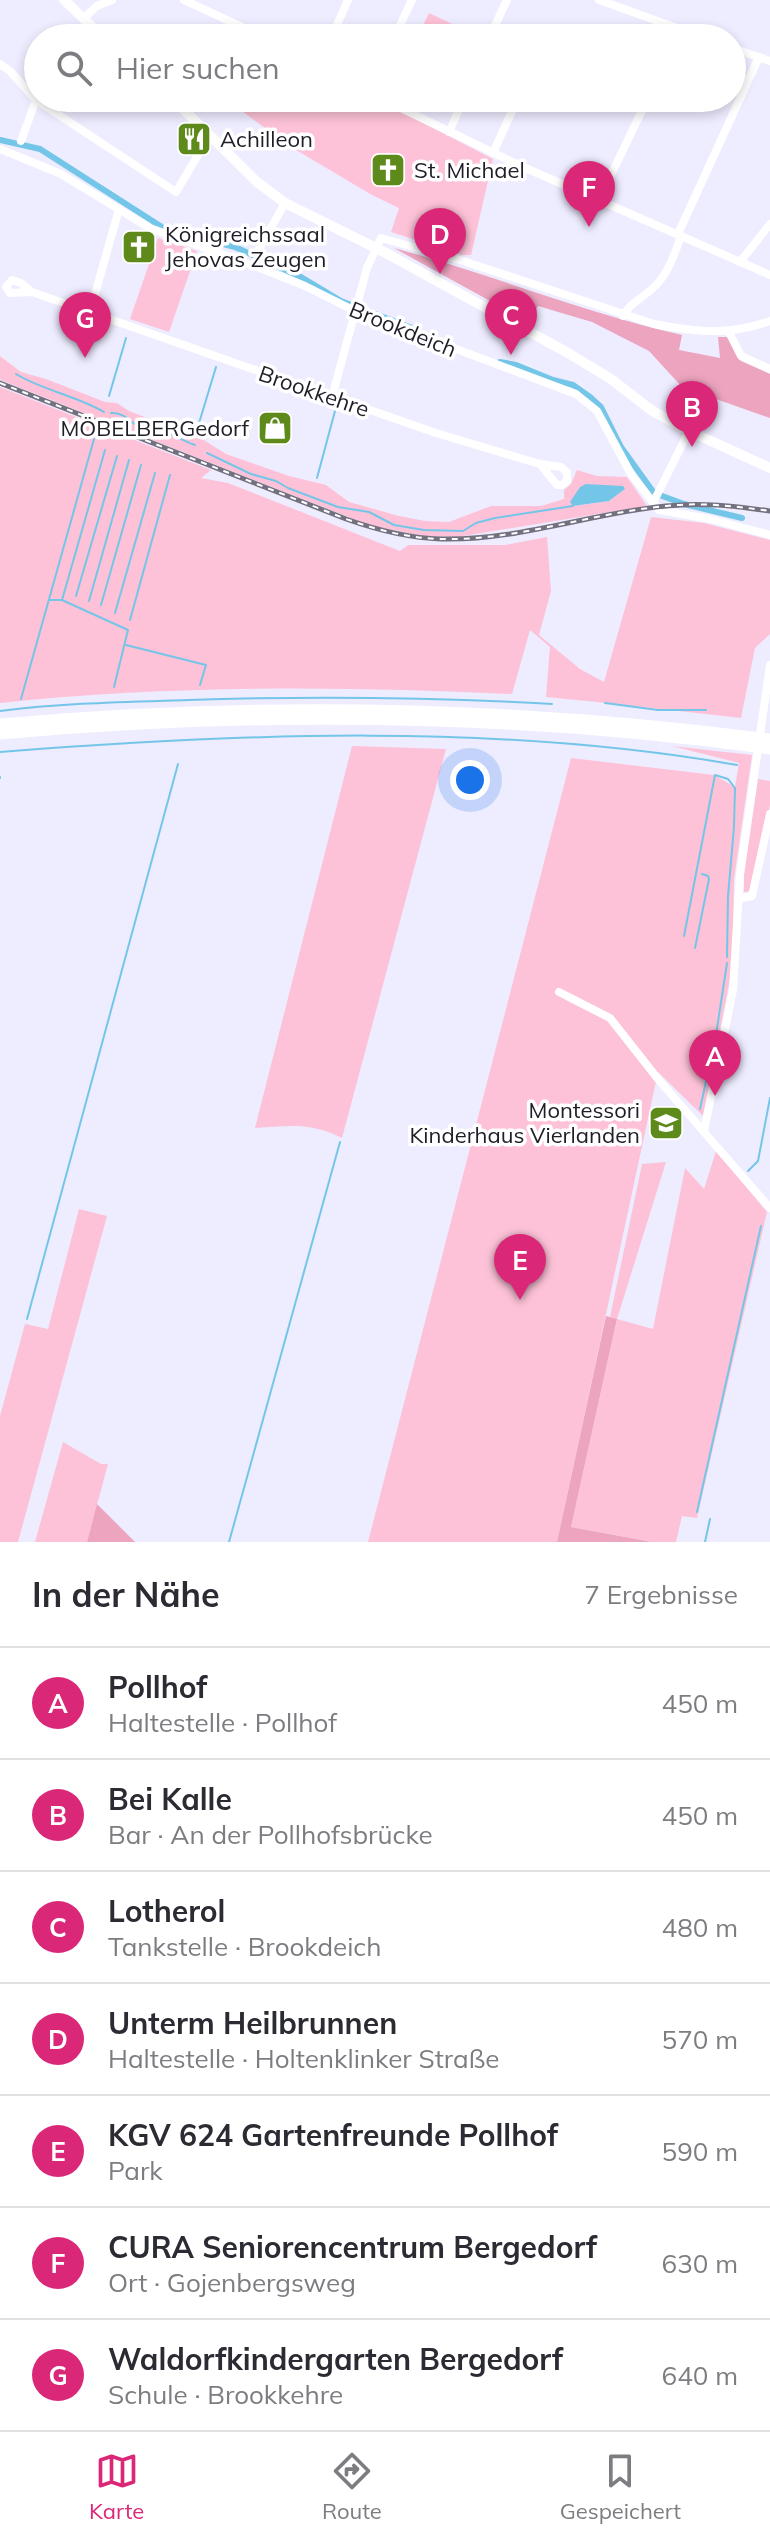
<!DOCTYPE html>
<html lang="de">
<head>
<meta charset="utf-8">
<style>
	:root { --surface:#fff; --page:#f7f7f7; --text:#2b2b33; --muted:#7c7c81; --line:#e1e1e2; --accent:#db2777 }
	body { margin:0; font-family:Mulish,sans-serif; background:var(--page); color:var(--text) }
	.you { position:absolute; left:470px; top:780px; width:28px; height:28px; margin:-20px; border:6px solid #fff; border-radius:50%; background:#1a73e8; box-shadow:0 0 0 12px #1a73e833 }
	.badge { display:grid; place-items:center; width:52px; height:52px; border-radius:50%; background:var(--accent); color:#fff; font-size:26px; font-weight:700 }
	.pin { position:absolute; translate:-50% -66px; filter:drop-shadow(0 2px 4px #0008) }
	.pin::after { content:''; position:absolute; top:42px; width:28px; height:24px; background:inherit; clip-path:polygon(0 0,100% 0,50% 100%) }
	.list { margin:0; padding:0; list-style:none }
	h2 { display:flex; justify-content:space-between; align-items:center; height:104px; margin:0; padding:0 32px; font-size:34px }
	h2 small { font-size:26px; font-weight:400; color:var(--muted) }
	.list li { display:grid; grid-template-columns:52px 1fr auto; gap:24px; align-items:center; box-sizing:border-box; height:112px; padding:0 32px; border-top:2px solid var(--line) }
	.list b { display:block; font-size:30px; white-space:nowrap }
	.list p { margin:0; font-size:26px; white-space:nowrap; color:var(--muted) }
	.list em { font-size:26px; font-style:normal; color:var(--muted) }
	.icon { flex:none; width:44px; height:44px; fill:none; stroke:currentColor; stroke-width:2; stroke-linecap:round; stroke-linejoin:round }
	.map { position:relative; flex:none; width:770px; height:1542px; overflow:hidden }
	.search { position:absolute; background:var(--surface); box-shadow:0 4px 12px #0003; left:24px; right:24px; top:24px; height:88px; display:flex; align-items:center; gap:20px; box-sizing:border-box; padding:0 28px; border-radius:44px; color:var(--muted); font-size:30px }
	.sheet { height:888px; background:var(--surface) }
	nav { display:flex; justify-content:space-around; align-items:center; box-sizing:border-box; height:112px; border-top:2px solid var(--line); background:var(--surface); font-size:22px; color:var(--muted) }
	nav a { display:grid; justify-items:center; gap:4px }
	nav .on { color:var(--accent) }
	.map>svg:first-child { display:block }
</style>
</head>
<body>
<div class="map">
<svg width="770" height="1542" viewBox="0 0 770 1542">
	<rect width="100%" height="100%" fill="#eeecff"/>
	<!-- green -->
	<g fill="#fdc2d7" fill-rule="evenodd">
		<path d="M429 13 465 30 461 38H417Z"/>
		<path d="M224 98H375L493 159 471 255H462L391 232 399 208 372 195 291 147Z"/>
		<path d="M158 238 197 251 169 332 130 319Z"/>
		<path d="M0 356 21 372 46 379 105 402 117 403 129 411 202 439 226 454 289 476 326 485 349 502 399 516 425 521 449 522 491 506H541L564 499V490L571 484 577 470 597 476 627 477 647 506 457 537 423 536 371 526 3 381 0 379ZM586 484 625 489 609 501 573 506Z"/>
		<path d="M0 387 211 470 201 478 228 483 400 551 408 545H505L547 537 551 591 539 635 580 669 604 682 651 517 704 523 770 540V634L755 648 741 718C675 711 611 703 546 697L550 647 530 630 512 694C342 686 169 685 0 703Z"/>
		<path d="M352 746 446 749 342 1138C310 1122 289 1126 255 1128Z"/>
		<path d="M672 746 752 755 734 879 732 969 703 1116 658 1072 557 1542H368L571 758 714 775 735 787 739 763Z"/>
		<path d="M758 779 770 781V805L751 891 744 892V875Z"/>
		<path d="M716 1151 767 1212 697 1518 682 1516 676 1542H652L571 1527 617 1320 610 1317 642 1164 666 1162 617 1319 653 1329 685 1168 704 1189Z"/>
		<path d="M79 1209 107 1216 18 1542H0V1416L25 1324 48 1329Z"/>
		<path d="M63 1442 101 1464H108L87 1542H35Z"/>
	</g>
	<!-- forest -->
	<g fill="#eda4bf">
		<path d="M394 248C491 274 584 313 682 335L679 350 720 358 718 337H727L741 361 770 374V418L682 387 649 351 592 322 538 306 528 322Z"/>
		<path d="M606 1316 617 1319 571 1527 652 1542H557Z"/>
		<path d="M97 1504 135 1542H87Z"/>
	</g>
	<!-- water -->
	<path fill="#74c6e8" d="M586 484 623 486 625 489 609 501 573 506 570 502 580 487Z"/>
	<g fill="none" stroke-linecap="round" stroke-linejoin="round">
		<!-- stream -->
		<g stroke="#74c6e8" stroke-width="2">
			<path d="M16 374C42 390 77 396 104 412"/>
			<path d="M109 396 126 338"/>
			<path d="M111 413C123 412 129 421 139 427 148 432 155 430 164 432 172 434 186 442 195 445"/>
			<path d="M196 433 216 367"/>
			<path d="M207 453 251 474 276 481 288 488 338 507 369 512 394 525 424 530 463 531 476 523 495 518 573 506"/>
			<path d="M317 478 335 411"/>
			<path d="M76 596 117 456"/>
			<path d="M50 600H62L128 630 114 687"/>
			<path d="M62 600 105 450"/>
			<path d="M89 601 129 460"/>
			<path d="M101 605 141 465"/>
			<path d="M115 613 155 473"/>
			<path d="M130 620 170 475"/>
			<path d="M126 645 206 665 200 685"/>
			<path d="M21 699 94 439"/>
			<path d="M605 703 658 710H706"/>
			<path d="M0 711C62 703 125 702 188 700 311 696 428 697 552 704"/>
			<path d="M0 752C242 733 497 723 737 765"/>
			<path d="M0 778V777"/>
			<path d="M684 936 715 775 728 779 735 788 734 827 728 896 727 957"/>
			<path d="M695 948 709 879 708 876 702 874"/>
			<path d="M700 1109 716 1035 727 963"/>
			<path d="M748 1171 758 1161 770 1098"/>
			<path d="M27 1319 178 764"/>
			<path d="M697 1512 761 1226"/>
			<path d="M229 1542 340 1142"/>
			<path d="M705 1542 710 1519"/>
		</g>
		<!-- canal -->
		<g stroke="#74c6e8" stroke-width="6">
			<path d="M0 140 40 149 165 229 235 247 301 277 341 301 412 328"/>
			<path d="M500 362 516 365 553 380 573 385 590 397 601 407 621 447 654 493 684 504 742 518"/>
		</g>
		<!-- minor -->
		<g stroke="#fff" stroke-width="8">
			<path d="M184 0 266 38"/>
			<path d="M599 0 705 38"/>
			<path d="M84 18 97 6 112 0"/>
			<path d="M331 38 348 0"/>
			<path d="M394 38 412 0"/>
			<path d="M489 38 507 0"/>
			<path d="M732 48 770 61"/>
			<path d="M0 64 10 71 36 100 176 192 210 135"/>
			<path d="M380 98 521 166 770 275"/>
			<path d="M629 98 645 105"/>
			<path d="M449 132 464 98"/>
			<path d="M21 141 36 100"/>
			<path d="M0 149 61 174 150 228 265 270 305 286 355 311 576 394 597 411 631 474 659 510 710 519 770 535"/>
			<path d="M493 153 518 98"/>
			<path d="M599 200 648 98"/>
			<path d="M678 234 759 57"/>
			<path d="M259 249 285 203"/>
			<path d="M740 262 770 224"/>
			<path d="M32 292 21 283 12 280 6 287 10 293 32 292 436 433 540 464 561 467 567 472V481L562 485H557L540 464"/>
			<path d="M90 312 119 209"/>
			<path d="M623 316C631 301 647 296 657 284 669 271 675 253 681 236"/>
			<path d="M729 332 741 356 770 369"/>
			<path d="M332 397 367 268 381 238 460 260 654 324C696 332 728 336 770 321"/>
			<path d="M653 503 689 431"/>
			<path d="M738 899 752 896 770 814"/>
			<path d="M559 992 610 1018 658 1079 770 1208"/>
			<path d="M704 1131 733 990 740 874 770 665"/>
		</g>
		<!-- major -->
		<g stroke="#fff" stroke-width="10">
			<path d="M64 0 104 38"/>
			<path d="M172 98 257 182 285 203 386 253 568 353 611 379 651 410 689 431 770 468"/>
		</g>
		<!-- highway -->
		<g stroke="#fff" stroke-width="11">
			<path d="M0 724C256 701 515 706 770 739"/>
			<path d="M0 734C256 711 515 714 770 749"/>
		</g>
		<!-- rail casing -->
		<g stroke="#737180" stroke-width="5">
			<path id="rail" d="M0 383 346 519C377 530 408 538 441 539 517 541 591 513 666 506 701 502 735 506 770 511"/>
		</g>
		<!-- rail -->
		<use href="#rail" stroke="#fff" stroke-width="2" stroke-dasharray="6" stroke-linecap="butt"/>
	</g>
	<!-- icons -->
	<defs>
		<g id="restaurant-square" transform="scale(1.8)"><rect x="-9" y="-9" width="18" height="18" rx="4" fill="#5e8a1b" stroke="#fff"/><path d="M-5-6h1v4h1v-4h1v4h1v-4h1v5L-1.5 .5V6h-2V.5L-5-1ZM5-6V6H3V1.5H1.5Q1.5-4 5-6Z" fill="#fff"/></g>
		<g id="church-square" transform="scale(1.8)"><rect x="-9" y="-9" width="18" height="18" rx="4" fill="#5e8a1b" stroke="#fff"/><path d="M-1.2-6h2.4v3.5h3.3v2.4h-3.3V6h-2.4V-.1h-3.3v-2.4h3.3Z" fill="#fff"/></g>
		<g id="shop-square" transform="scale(1.8)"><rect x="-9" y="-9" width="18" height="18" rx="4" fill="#5e8a1b" stroke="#fff"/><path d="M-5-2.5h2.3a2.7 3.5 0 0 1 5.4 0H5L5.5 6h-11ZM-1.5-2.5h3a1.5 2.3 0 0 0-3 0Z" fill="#fff"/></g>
		<g id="school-square" transform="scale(1.8)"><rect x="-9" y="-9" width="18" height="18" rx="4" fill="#5e8a1b" stroke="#fff"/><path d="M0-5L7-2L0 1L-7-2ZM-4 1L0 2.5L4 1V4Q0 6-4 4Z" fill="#fff"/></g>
	</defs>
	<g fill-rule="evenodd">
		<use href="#restaurant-square" x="194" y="139"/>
		<use href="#church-square" x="388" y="170"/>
		<use href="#church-square" x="139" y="247"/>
		<use href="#shop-square" x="275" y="428"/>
		<use href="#school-square" x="666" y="1123"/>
	</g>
	<g text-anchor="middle" stroke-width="7" stroke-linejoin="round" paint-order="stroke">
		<!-- poi labels -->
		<g font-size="22" fill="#1f1d28" stroke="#fff" text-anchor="start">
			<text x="220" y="147">Achilleon</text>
			<text x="414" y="178">St. Michael</text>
			<text x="165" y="242">Königreichssaal<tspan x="165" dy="25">Jehovas Zeugen</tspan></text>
			<text x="249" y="436" text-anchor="end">MÖBELBERGedorf</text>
			<text x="640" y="1118" text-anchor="end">Montessori<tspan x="640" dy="25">Kinderhaus Vierlanden</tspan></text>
		</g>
		<!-- street labels -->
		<g font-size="22" fill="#1f1d28" stroke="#fff">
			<text transform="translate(403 329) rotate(22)" y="8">Brookdeich</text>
			<text transform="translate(314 391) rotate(19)" y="8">Brookkehre</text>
		</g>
	</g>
</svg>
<div class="you"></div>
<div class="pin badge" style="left:715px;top:1096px">A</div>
<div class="pin badge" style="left:692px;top:447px">B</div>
<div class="pin badge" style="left:511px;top:355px">C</div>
<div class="pin badge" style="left:440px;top:274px">D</div>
<div class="pin badge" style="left:520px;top:1300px">E</div>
<div class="pin badge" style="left:589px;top:227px">F</div>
<div class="pin badge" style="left:85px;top:358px">G</div>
<div class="search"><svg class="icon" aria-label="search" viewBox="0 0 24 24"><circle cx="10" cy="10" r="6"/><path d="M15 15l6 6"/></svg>Hier suchen</div>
</div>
<section class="sheet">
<h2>In der Nähe<small>7 Ergebnisse</small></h2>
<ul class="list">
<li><span class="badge">A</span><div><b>Pollhof</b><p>Haltestelle · Pollhof</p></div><em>450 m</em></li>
<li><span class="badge">B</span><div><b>Bei Kalle</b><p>Bar · An der Pollhofsbrücke</p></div><em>450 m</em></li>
<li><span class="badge">C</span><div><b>Lotherol</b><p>Tankstelle · Brookdeich</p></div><em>480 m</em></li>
<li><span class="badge">D</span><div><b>Unterm Heilbrunnen</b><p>Haltestelle · Holtenklinker Straße</p></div><em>570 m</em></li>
<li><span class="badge">E</span><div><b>KGV 624 Gartenfreunde Pollhof</b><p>Park</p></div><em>590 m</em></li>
<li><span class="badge">F</span><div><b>CURA Seniorencentrum Bergedorf</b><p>Ort · Gojenbergsweg</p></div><em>630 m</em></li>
<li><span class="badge">G</span><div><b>Waldorfkindergarten Bergedorf</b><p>Schule · Brookkehre</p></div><em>640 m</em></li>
</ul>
</section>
<nav>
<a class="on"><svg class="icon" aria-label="map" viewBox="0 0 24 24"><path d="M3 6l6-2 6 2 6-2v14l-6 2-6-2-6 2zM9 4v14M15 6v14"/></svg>Karte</a>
<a><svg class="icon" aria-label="directions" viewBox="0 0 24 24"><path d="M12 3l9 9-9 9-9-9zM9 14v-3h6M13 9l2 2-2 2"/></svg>Route</a>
<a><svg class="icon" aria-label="saved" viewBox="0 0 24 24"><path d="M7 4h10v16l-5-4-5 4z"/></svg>Gespeichert</a>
</nav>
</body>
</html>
